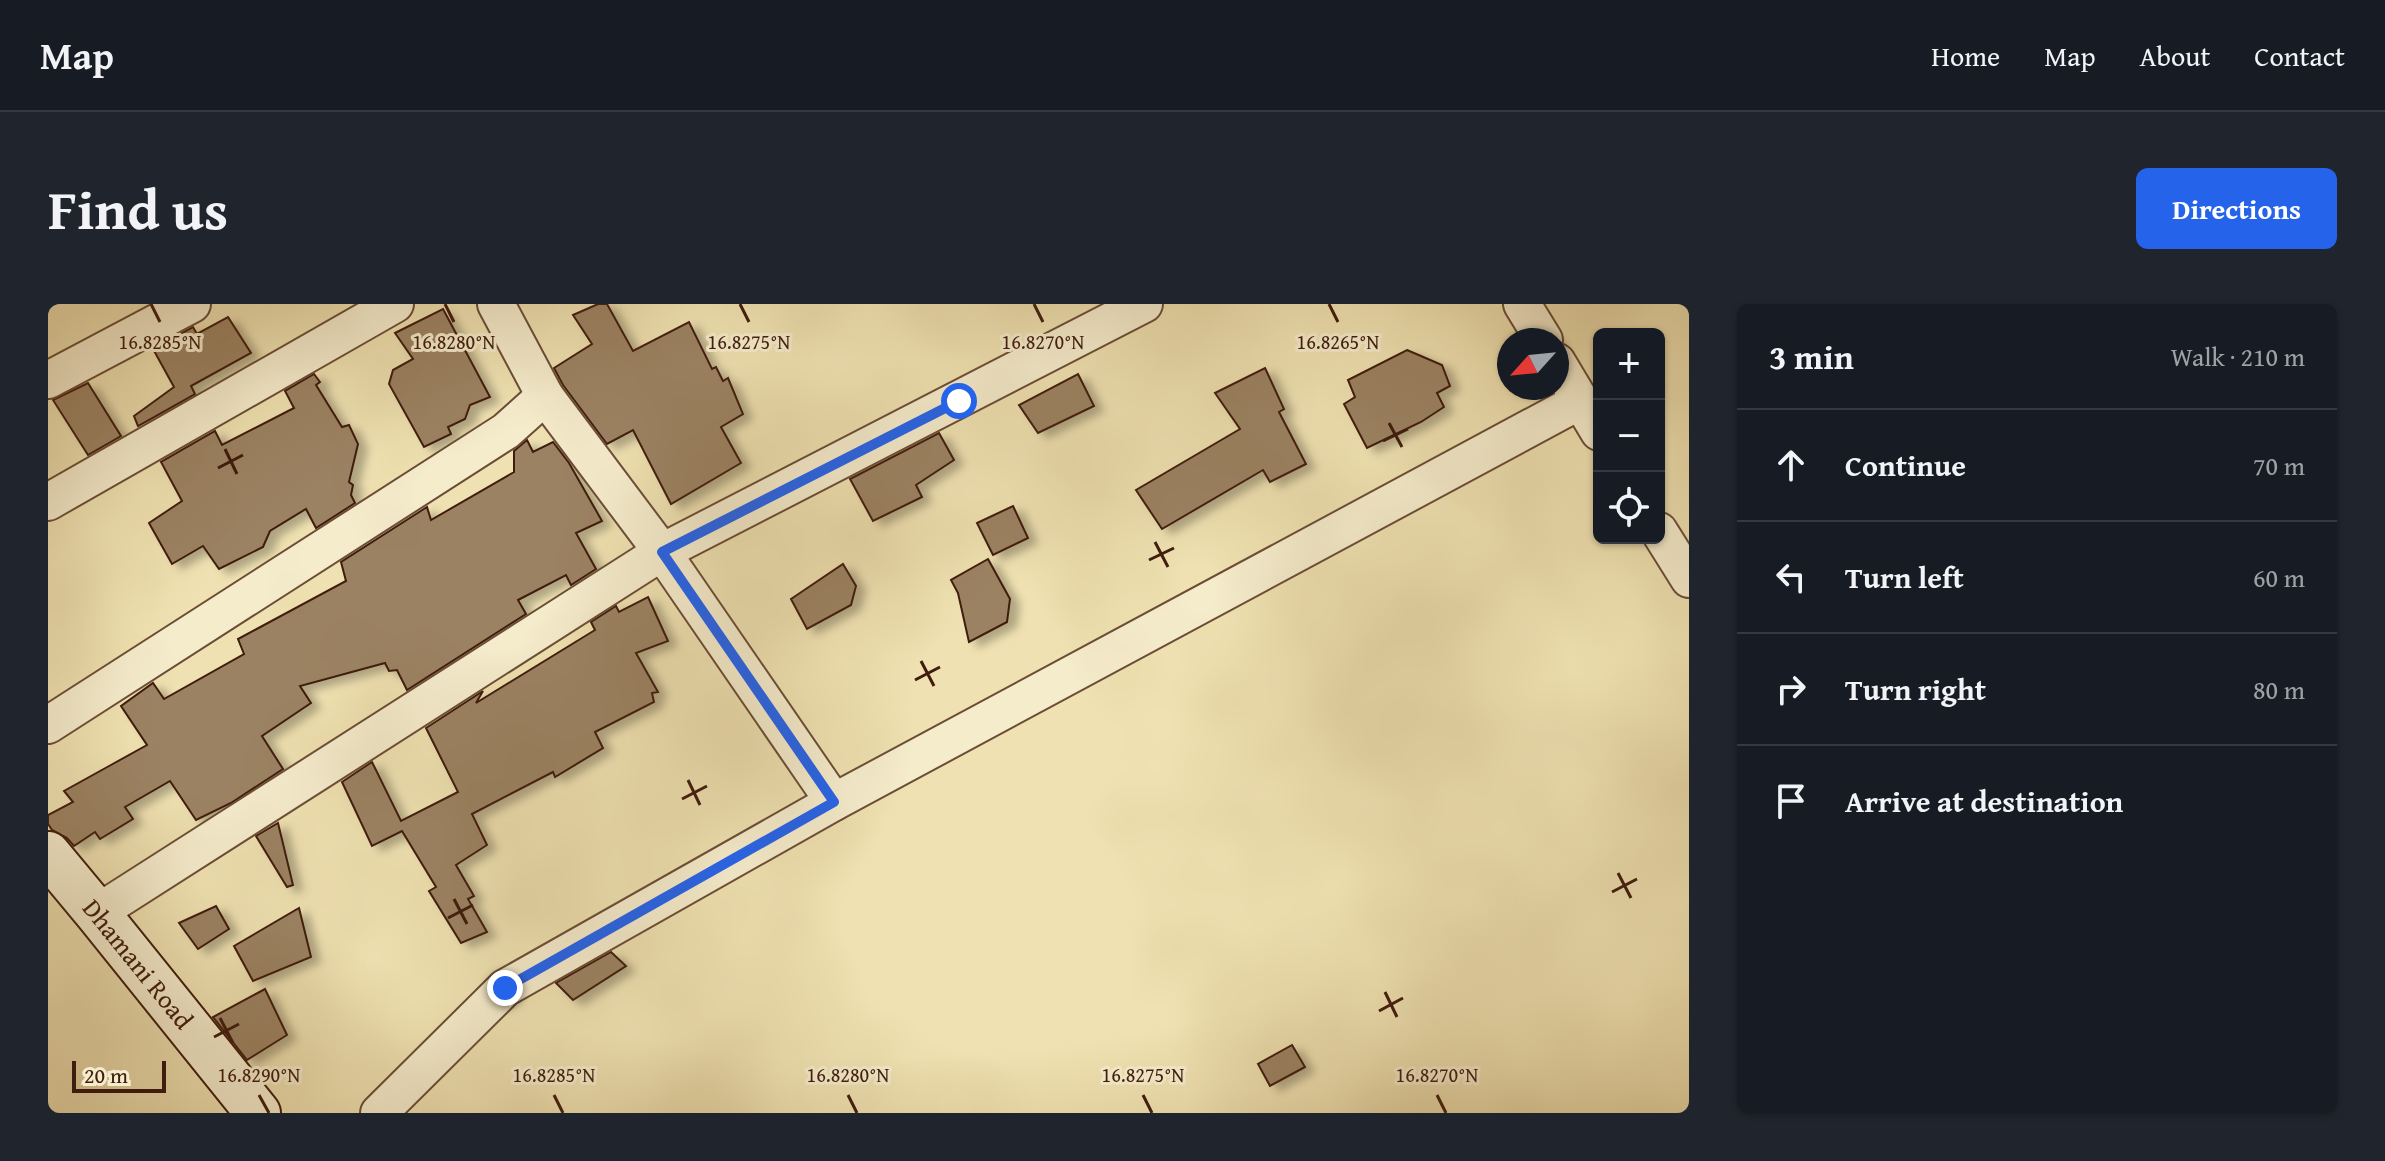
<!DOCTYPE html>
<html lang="en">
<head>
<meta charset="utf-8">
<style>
	:root { --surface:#171b24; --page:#20242c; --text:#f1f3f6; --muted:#9ea1a6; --line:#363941; --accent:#2563eb }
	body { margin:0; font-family:"Gentium Book Plus",serif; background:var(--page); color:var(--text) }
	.controls { position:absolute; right:24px; top:24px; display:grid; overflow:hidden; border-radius:12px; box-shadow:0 2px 6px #0004 }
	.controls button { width:72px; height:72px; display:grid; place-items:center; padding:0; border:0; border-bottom:2px solid var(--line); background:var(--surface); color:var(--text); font:40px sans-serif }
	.compass { position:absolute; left:1449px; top:24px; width:72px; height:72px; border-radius:50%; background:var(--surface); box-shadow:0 2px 6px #0004; rotate:243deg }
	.scale { position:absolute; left:24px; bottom:20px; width:94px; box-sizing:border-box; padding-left:8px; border:4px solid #3f1c0d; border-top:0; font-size:22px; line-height:28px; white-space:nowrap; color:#3f1c0d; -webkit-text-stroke:6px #f5eccc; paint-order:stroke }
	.stop { position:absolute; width:24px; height:24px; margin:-18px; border:6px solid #2563eb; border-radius:50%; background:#fff }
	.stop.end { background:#2563eb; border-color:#fff; box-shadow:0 2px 8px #0008 }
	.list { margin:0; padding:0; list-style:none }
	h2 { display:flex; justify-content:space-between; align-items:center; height:104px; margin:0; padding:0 32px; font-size:34px }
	h2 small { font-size:26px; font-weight:400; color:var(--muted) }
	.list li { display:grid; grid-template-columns:52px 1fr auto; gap:24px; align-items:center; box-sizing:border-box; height:112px; padding:0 32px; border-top:2px solid var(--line) }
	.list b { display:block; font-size:30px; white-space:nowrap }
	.list em { font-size:26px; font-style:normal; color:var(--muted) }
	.icon { flex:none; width:44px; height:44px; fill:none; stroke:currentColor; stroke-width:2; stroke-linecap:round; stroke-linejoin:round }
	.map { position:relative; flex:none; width:1641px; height:809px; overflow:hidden; border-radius:12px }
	header { display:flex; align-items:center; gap:48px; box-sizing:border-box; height:112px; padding:0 40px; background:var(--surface); border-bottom:2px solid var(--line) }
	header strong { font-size:38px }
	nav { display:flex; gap:44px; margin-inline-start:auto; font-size:28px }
	.intro { display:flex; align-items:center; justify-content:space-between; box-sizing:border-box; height:192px; padding:0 48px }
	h1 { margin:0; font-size:56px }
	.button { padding:20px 36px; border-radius:12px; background:var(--accent); color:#fff; font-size:28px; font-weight:700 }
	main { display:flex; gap:48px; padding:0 48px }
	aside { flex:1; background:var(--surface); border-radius:12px; box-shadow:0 2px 6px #0004 }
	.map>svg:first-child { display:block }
</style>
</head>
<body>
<header>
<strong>Map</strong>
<nav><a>Home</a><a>Map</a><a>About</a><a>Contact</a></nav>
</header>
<div class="intro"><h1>Find us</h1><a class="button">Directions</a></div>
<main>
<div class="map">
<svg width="1641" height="809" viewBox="0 0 1641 809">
	<defs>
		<filter id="shadow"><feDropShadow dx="9" dy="5" stdDeviation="4" flood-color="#0004"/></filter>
	</defs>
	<rect width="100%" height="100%" fill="#efe1b1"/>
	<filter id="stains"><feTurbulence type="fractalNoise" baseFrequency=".0025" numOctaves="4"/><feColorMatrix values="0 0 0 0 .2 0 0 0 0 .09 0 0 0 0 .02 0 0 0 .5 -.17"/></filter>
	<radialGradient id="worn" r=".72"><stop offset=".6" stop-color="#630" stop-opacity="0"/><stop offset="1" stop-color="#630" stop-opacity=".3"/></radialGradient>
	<!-- building -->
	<g fill="#9b8262" stroke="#3f1c0d" stroke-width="2" filter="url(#shadow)">
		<path d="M550 0H559L585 47 641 18 664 65 668 63 675 77 680 74 695 110 673 123 693 159 623 200 585 126 559 140 515 81 506 64 544 40 525 11Z"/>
		<path d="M395 5 442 93 422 101 417 115 400 123 403 130 376 143 341 80 345 66 365 55 347 29Z"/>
		<path d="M180 13 203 49 143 82 147 90 90 122 86 112 126 83 105 45 145 23 149 30Z"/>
		<path d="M1359 46 1394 61 1402 82 1389 89 1396 103 1373 118 1319 144 1296 100 1307 93 1300 76Z"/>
		<path d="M1217 64 1236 105 1231 108 1258 160 1222 178 1215 166 1114 225 1088 186 1192 125 1167 89Z"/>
		<path d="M266 70 272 78 268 81 294 123 301 121 310 140 301 178 305 181 303 191 307 199 268 224 258 205 222 227 215 243 171 265 155 242 124 260 101 219 134 197 113 158 167 127 174 141 246 104 237 87Z"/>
		<path d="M1030 70 1046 102 990 129 971 101Z"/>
		<path d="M40 79 73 132 40 151 5 96Z"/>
		<path d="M891 129 906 156 868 181 874 193 825 217 802 175Z"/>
		<path d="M479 136 485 148 505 138 521 159 554 217 528 229 548 265 523 281 518 271 470 296 478 310 359 386 349 366 341 367 337 359 252 382 263 399 214 432 235 465 183 499 148 516 122 477 77 503 85 515 52 535 47 528 26 542 19 534 4 526 0 520V511L25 498 16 487 99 441 73 402 105 379 116 395 196 350 190 335 298 277 293 258 379 203 383 216 466 168V147Z"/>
		<path d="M965 202 980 234 945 251 929 219Z"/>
		<path d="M940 255 962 295 959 318 921 338 910 289 903 276Z"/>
		<path d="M795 260 808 282 803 301 759 325 743 295Z"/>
		<path d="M600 293 620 337 588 349 610 388 604 389 606 398 547 428 555 444 507 473 505 468 424 510 439 541 408 561 426 592 420 595 439 628 413 639 381 587 388 583 354 527 324 542 294 478 324 458 353 517 410 488 378 424 435 387 428 399 547 326 543 318 568 302 571 308Z"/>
		<path d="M230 519 245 581 239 583 208 532Z"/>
		<path d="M168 602 181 625 150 645 131 619Z"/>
		<path d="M251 604 263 653 205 677 186 642Z"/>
		<path d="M563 648 578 662 525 696 508 679Z"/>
		<path d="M217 685 239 731 199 756 165 713Z"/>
		<path d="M1244 741 1257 763 1222 782 1210 760Z"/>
	</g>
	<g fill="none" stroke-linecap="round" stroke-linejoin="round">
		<!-- minor casing -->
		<g stroke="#6b4d36" stroke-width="40">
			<g id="minor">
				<path d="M448 0 497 92 614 248 786 498"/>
				<path d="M1474 0 1496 36"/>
				<path d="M1509 58 1551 128"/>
				<path d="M0 76 144 0"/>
				<path d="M0 198 347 0"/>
				<path d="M1611 227 1641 275"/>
				<path d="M0 421 458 127 497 92"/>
				<path d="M49 609 614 248 1096 0"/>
				<path d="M331 809 457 684 786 498 1532 97"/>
			</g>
		</g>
		<!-- secondary casing -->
		<g stroke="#3f1c0d" stroke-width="48">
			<path id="secondary" d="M0 550 49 609 210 809"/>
		</g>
		<!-- minor -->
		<use href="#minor" stroke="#f5eccc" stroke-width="36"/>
		<!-- secondary -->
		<use href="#secondary" stroke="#f5eccc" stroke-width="44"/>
	</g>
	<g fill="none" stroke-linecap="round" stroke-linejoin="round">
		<!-- route -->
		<path stroke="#2563eb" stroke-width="10" d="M457 684 786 498 614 248 911 97"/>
	</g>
	<!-- ticks -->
	<path fill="none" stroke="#3f1c0d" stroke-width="3" d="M103 0 112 18M397 0 406 18M692 0 701 18M986 0 995 18M1281 0 1290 18M1341 119 1354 143M1335 137 1360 125M177 145 189 170M170 164 195 151M1107 238 1120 263M1101 256 1126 244M873 357 886 382M867 376 892 363M640 476 652 501M634 495 659 482M1570 569 1583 594M1564 588 1589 575M406 595 419 620M400 614 425 601M1337 688 1349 713M1331 707 1355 694M172 714 185 739M166 733 191 720M211 791 221 809M506 791 515 809M800 791 809 809M1095 791 1104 809M1389 791 1398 809"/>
	<g text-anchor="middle" stroke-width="6" stroke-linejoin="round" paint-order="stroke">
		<!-- street labels -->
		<g font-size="26" fill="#3f1c0d" stroke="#f5eccc">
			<text transform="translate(90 660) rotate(51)" y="9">Dhamani Road</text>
		</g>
	</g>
	<g font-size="20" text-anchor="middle" fill="#3f1c0d" stroke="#f5eccc" stroke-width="6" stroke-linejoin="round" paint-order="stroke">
		<text x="112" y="45">16.8285°N</text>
		<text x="406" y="45">16.8280°N</text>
		<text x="701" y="45">16.8275°N</text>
		<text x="995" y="45">16.8270°N</text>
		<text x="1290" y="45">16.8265°N</text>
		<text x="211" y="778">16.8290°N</text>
		<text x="506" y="778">16.8285°N</text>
		<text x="800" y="778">16.8280°N</text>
		<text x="1095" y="778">16.8275°N</text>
		<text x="1389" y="778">16.8270°N</text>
	</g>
	<rect width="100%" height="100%" filter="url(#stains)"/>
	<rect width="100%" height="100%" fill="url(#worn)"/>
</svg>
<div class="controls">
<button>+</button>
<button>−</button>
<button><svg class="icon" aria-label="locate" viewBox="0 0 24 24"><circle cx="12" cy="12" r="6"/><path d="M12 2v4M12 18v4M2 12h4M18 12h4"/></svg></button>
</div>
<svg class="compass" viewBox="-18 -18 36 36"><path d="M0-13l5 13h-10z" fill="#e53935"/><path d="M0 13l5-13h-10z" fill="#9ea1a6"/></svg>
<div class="scale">20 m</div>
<div class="stop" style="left:911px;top:97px"></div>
<div class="stop end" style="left:457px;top:684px"></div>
</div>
<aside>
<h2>3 min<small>Walk · 210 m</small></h2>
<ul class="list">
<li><svg class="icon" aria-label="ahead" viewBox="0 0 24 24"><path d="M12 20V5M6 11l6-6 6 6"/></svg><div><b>Continue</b></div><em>70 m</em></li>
<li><svg class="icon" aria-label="left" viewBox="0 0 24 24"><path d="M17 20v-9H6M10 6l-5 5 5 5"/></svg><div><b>Turn left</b></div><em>60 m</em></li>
<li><svg class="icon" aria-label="right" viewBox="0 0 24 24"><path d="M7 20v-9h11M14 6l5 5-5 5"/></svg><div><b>Turn right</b></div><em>80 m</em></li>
<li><svg class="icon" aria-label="arrive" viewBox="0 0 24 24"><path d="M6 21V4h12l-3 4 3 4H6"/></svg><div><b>Arrive at destination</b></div></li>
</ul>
</aside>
</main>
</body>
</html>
